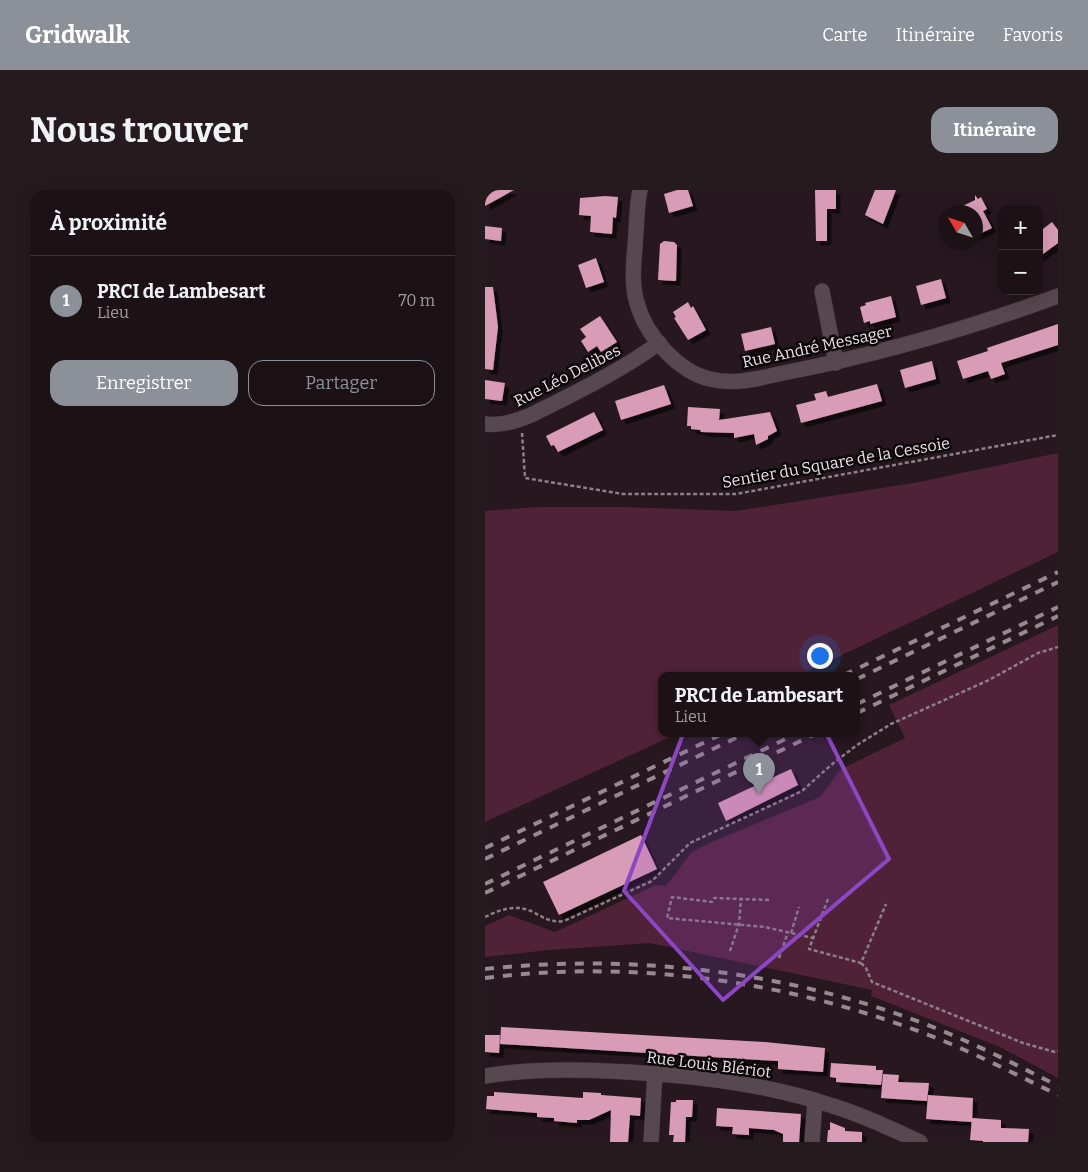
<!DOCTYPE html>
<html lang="fr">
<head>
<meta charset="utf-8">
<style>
	:root { --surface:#1c1216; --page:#251b1f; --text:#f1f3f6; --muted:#a09ea1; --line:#3a3235; --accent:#8c9099 }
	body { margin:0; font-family:Bitter,serif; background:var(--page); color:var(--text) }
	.controls { position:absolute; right:15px; top:15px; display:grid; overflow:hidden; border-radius:10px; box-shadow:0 5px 20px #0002 }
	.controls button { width:45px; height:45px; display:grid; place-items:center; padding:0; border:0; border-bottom:1px solid var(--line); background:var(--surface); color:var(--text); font:25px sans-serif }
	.compass { position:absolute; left:453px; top:15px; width:45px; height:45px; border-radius:50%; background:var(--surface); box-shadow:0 5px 20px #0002; rotate:309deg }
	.you { position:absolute; left:334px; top:465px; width:18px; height:18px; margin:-12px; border:4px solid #fff; border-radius:50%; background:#1a73e8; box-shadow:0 0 0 8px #1a73e833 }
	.badge { display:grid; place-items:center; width:32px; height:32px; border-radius:50%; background:var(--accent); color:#fff; font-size:16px; font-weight:700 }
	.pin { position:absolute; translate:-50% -41px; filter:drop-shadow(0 1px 2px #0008) }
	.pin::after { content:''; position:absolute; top:26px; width:18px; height:15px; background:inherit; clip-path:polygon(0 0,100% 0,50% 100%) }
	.popup { position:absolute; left:173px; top:482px; width:202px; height:65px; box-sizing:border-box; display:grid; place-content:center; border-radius:10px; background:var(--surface); filter:drop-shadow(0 1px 4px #0005); font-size:16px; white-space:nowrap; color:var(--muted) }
	.popup b { font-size:19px; color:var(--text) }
	.popup::after { content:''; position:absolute; left:50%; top:100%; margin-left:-10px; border:10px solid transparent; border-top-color:var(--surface) }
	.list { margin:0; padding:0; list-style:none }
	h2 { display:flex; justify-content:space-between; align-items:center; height:65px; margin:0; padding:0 20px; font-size:21px }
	h2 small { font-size:16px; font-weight:400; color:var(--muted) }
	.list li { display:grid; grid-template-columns:32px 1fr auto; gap:15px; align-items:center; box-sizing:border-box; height:90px; padding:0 20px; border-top:1px solid var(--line) }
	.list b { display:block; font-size:19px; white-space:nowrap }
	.list p { margin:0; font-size:16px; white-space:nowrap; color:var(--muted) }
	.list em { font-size:16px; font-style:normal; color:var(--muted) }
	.actions { display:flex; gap:10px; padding:15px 20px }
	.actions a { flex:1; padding:11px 0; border:1px solid var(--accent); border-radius:15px; text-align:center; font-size:18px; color:var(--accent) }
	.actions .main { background:var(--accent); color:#fff }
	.map { position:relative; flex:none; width:573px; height:952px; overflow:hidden; border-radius:15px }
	header { display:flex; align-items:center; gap:30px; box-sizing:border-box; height:70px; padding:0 25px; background:var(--accent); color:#fff }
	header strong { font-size:24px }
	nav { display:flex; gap:28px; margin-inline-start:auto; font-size:18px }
	.intro { display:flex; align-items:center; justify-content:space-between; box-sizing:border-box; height:120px; padding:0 30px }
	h1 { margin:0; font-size:35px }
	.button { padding:12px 22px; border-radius:15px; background:var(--accent); color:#fff; font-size:18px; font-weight:700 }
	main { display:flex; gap:30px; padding:0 30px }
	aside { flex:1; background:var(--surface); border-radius:15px; box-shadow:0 5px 20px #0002 }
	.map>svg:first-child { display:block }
</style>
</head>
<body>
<header>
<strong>Gridwalk</strong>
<nav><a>Carte</a><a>Itinéraire</a><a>Favoris</a></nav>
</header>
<div class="intro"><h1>Nous trouver</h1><a class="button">Itinéraire</a></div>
<main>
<aside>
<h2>À proximité<small></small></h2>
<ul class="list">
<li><span class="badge">1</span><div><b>PRCI de Lambesart</b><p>Lieu</p></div><em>70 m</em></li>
</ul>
<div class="actions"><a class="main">Enregistrer</a><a>Partager</a></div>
</aside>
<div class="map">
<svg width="573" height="952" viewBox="0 0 573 952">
	<defs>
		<filter id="shadow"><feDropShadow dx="4.5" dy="4.5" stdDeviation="0" flood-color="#0009"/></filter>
	</defs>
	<rect width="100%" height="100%" fill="#26181e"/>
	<!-- green -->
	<g fill="#4f2238">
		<path d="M573 263V362L315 485H176V543H194L0 632V321L52 317H140L251 321 434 292Z"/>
		<path d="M573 435V888L515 857 386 806 387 800 165 753 64 760 0 767V736L24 725 70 742 171 695 181 696 207 662 229 651 335 607 356 579 420 548 404 515Z"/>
	</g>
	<!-- building -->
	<g fill="#d99cb7" filter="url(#shadow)">
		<path d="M0 0H29L0 16Z"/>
		<path d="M192 0H203L208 16 184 23 179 4Z"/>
		<path d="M330 0H351V19H342V51H331Z"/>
		<path d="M390 0H411L398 34 380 25Z"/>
		<path d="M490 5 493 9 496 7 502 19 498 21 507 38 490 46V22H465L490 10Z"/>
		<path d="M120 6 133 7 131 28 128 27 127 44 105 42 106 26 94 25 95 8Z"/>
		<path d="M567 32 573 40V53L554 67V42Z"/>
		<path d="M0 36 17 38 16 51 0 49Z"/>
		<path d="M179 51 189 52 192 55 191 91 173 90 175 54Z"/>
		<path d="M111 68 119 92 101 98 93 75Z"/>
		<path d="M456 89 461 108 436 115 431 96Z"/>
		<path d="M0 97H8L13 137 8 180 0 179Z"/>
		<path d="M406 106 411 127 385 134V131L379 133 375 117 381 115 380 113Z"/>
		<path d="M203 112 206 118 208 116 221 140 203 150 189 128 191 127 188 122Z"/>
		<path d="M115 126 132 152 116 162 112 156 103 162 96 151 101 147 95 139Z"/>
		<path d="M573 134V155L516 173 520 184 506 189 503 181 478 189 472 171 503 161 502 158Z"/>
		<path d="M286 137 290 154 260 161 256 144Z"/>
		<path d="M447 171 451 189 420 198 415 180Z"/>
		<path d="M0 190 20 193 17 211 0 209Z"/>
		<path d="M392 194 397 211 316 233 311 215 331 210 329 204 341 201 343 207Z"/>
		<path d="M179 195 186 214 136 230 130 211Z"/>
		<path d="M203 217 235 219 234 230 285 222 292 241 283 246V249L271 255 269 244 249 248V243L216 242 215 240 206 239V236H202Z"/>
		<path d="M109 222 118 240 73 262 69 255 66 256 61 246Z"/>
		<path d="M306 579 313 595 241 631 233 613Z"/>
		<path d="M156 645 172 679 74 725 58 692Z"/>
		<path d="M16 837 280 852 340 858 338 882 293 879V871L15 854Z"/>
		<path d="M0 845H15L14 863 0 862Z"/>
		<path d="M346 873 391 876V880H398L396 895 351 892V888L345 887Z"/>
		<path d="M398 884 414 885 413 892 444 893 442 911 396 908Z"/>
		<path d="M9 902 98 908V902L116 903V905L156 908 155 926 145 925 143 952H125L126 920 104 930H92V933L69 931V928L52 927V923L1 919 2 906H9Z"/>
		<path d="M443 905 488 908 487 932 441 929Z"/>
		<path d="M191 910H208L207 927H201L200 952H188L189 945H184L186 912H191Z"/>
		<path d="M232 918 316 924 314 952H298V944L289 940 264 938V945L247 944 248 937 231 936Z"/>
		<path d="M487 928 516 930V938L544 939 543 952H498V951L485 950Z"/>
		<path d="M345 932 360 938V941L377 942V952H342L343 940H345Z"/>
	</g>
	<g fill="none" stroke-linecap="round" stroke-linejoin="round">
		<!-- minor casing -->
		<g stroke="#3f3539" stroke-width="16">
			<g id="minor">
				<path d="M155 0C152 13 152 28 151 41 150 65 145 90 152 113 160 144 193 182 225 189 251 196 278 187 303 182 395 164 485 138 573 106"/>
				<path d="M337 101 351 173"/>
				<path d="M0 234C16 236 32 231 46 225 90 203 134 182 174 153"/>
				<path d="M0 886C47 878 96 879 143 882 213 886 282 894 348 916 378 925 407 939 435 952"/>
				<path d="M166 952 170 883"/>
				<path d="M327 952 330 910"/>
			</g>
		</g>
		<!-- path -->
		<g stroke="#8d8186" stroke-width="2.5" stroke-dasharray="4 2.5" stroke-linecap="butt">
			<path d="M37 243 40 288 138 304H251L573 245"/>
			<path d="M343 709 324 759 376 773 401 714"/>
			<path d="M284 710 229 708 227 712 187 707 182 728 280 737 328 748"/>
			<path d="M0 727C14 720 30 714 46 721 58 727 65 733 79 731L167 691 205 653 317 601 346 575 372 555 406 534 504 490 553 463 573 457"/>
			<path d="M306 743 314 717"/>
			<path d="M245 761 254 734 256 709"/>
			<path d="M294 768 303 742"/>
			<path d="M376 773 381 778 387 792 538 853 570 862 573 861"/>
		</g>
		<!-- minor -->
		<use href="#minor" stroke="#57474e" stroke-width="15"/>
		<!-- rail -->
		<g stroke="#968a8f" stroke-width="4" stroke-dasharray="9 9" stroke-linecap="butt">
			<path d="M359 485 573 382"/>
			<path d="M372 489 573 392"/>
			<path d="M372 514 573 417"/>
			<path d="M372 523 573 426"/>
			<path d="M0 658 239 543"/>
			<path d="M0 669 261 543"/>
			<path d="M0 694 313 543"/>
			<path d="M0 703 332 543"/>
			<path d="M0 779C154 763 309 782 453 839 494 856 534 876 573 896"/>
			<path d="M0 788C143 770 289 789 425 838 476 856 524 881 573 905"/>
		</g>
	</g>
	<!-- marked area -->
	<path fill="#8c47c5" fill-opacity="0.2" stroke="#8c47c5" stroke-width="4" stroke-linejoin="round" d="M212 507 331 523 404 669 238 810 139 701Z"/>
	<g text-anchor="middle" stroke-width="5" stroke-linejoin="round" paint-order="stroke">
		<!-- street labels -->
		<g font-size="16" fill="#ebe1e5" stroke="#0b0608">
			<text transform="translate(332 156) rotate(-12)" y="6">Rue André Messager</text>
			<text transform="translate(82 185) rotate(-27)" y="6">Rue Léo Delibes</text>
			<text transform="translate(351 272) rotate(-10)" y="6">Sentier du Square de la Cessoie</text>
			<text transform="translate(224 874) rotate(7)" y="6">Rue Louis Blériot</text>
		</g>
	</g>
</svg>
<div class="controls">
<button>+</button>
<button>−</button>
</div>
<svg class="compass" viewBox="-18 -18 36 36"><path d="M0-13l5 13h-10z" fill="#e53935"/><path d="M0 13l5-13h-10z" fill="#a09ea1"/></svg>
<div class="you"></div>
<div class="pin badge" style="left:274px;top:604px">1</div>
<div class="popup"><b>PRCI de Lambesart</b>Lieu</div>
</div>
</main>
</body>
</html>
